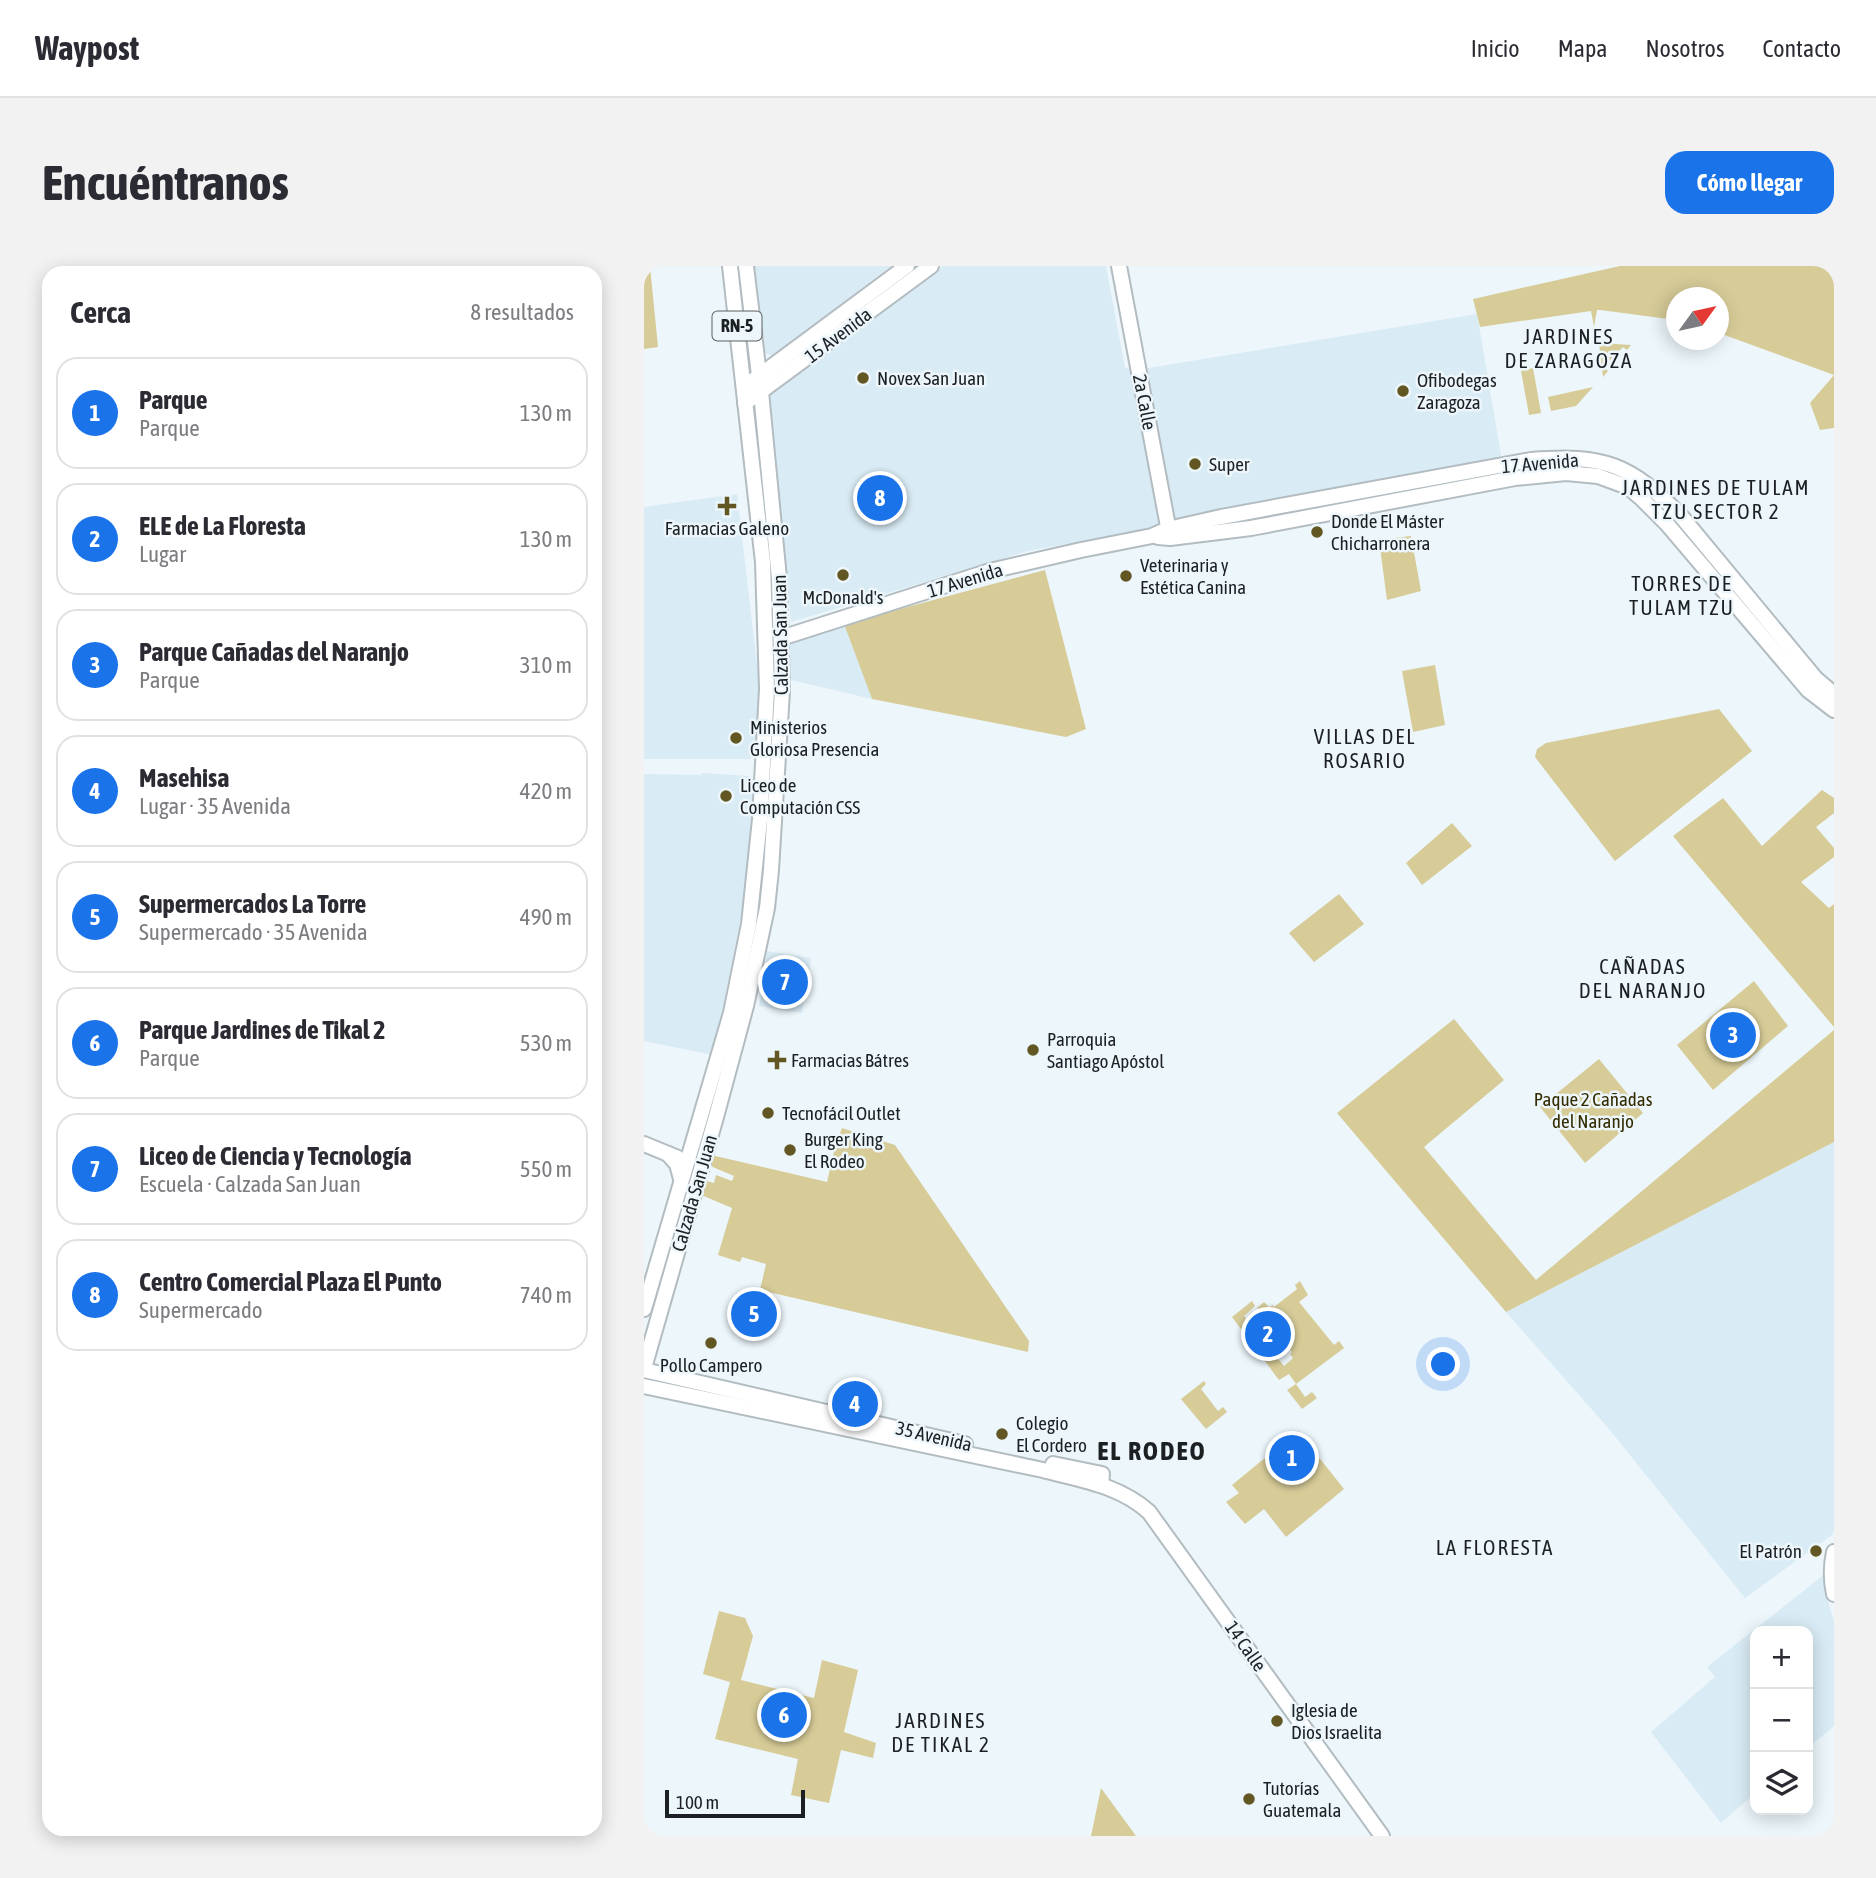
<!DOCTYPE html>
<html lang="es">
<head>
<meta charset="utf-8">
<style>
	:root { --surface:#fff; --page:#f2f2f3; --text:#2b2b33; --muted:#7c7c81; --line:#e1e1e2; --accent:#1a73e8 }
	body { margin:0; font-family:"Asap Condensed",sans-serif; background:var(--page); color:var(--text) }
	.controls { position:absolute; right:21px; bottom:21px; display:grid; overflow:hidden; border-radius:14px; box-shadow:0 4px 18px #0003 }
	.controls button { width:63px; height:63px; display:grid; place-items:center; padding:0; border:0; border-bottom:2px solid var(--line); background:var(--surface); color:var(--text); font:35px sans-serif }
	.compass { position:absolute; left:1022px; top:21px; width:63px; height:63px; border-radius:50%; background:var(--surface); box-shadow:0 4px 18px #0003; rotate:57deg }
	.scale { position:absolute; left:21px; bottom:18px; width:140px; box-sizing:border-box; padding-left:7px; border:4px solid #1d2022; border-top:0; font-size:19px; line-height:24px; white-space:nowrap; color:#1d2022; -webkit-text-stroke:5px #ecf6fb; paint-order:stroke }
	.you { position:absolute; left:800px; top:1099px; width:24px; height:24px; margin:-18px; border:5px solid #fff; border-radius:50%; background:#1a73e8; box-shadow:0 0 0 10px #1a73e833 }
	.badge { display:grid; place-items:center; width:46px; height:46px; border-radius:50%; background:var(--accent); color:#fff; font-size:23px; font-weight:700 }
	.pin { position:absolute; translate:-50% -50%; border:4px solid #fff; box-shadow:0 2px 7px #0006 }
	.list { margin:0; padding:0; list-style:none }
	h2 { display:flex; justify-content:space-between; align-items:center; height:91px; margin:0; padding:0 28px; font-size:30px }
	h2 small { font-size:23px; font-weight:400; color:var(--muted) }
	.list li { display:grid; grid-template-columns:46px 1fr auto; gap:21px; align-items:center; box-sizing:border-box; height:112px; margin:0 14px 14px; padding:0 14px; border:2px solid var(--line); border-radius:21px }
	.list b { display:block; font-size:26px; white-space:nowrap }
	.list p { margin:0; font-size:23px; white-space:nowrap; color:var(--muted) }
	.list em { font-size:23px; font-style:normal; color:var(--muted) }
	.icon { flex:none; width:38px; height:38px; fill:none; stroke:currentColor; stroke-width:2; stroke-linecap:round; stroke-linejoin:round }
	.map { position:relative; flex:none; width:1190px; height:1570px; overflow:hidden; border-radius:21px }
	header { display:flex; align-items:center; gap:42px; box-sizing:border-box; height:98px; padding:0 35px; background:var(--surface); border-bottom:2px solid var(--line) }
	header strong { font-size:33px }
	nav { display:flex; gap:38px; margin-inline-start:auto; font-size:24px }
	.intro { display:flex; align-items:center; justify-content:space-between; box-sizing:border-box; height:168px; padding:0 42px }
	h1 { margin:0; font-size:49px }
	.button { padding:18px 32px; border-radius:21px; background:var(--accent); color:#fff; font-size:24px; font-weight:700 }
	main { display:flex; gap:42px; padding:0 42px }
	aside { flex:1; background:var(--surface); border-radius:21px; box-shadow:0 4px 18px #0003 }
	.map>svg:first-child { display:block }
</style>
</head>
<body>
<header>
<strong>Waypost</strong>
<nav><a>Inicio</a><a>Mapa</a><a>Nosotros</a><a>Contacto</a></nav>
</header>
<div class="intro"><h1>Encuéntranos</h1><a class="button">Cómo llegar</a></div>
<main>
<aside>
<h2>Cerca<small>8 resultados</small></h2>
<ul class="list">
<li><span class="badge">1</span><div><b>Parque</b><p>Parque</p></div><em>130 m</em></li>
<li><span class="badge">2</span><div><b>ELE de La Floresta</b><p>Lugar</p></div><em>130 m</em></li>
<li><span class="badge">3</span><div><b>Parque Cañadas del Naranjo</b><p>Parque</p></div><em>310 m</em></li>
<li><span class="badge">4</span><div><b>Masehisa</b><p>Lugar · 35 Avenida</p></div><em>420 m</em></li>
<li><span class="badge">5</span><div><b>Supermercados La Torre</b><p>Supermercado · 35 Avenida</p></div><em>490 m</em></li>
<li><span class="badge">6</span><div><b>Parque Jardines de Tikal 2</b><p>Parque</p></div><em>530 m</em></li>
<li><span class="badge">7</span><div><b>Liceo de Ciencia y Tecnología</b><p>Escuela · Calzada San Juan</p></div><em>550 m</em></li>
<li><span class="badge">8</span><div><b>Centro Comercial Plaza El Punto</b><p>Supermercado</p></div><em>740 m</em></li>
</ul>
</aside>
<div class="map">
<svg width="1190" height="1570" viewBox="0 0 1190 1570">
	<rect width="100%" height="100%" fill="#ecf6fb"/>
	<!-- built -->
	<g fill="#d9ebf4">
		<path d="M108 0H247L129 90 118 86Z"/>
		<path d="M299 0H462L481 102H505L833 48 858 195 384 285 147 356 126 125Z"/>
		<path d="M93 228 115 416 111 489 105 493H0V241Z"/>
		<path d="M200 358 228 433 143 413 142 375Z"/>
		<path d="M58 507 105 510 109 512 103 618 70 789 0 775V508L57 509Z"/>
		<path d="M123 685 167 692 158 747 115 740Z"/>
		<path d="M1190 876V1265L1188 1269 1101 1332 965 1163 862 1046Z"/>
		<path d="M1181 1308 1184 1335 1190 1356V1460L1164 1482V1365H1111V1527L1077 1557 1007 1466 1071 1411 1063 1401Z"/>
	</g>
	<!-- green -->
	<g fill="#d7cc98">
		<path d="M0 0H6L14 81 0 83Z"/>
		<path d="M976 0H1190V162L1176 164 1166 137 1190 109 1075 67 1074 32H1032V54L956 44H953L950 61 947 45 836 61 829 33Z"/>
		<path d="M955 77 987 79 983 84 979 81 959 101 964 105 959 111Z"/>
		<path d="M889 102 897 147 885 149 877 105Z"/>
		<path d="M949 121 932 140 907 145 904 131Z"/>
		<path d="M767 270 777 325 743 334 735 274Z"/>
		<path d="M401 304 442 463 422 471 228 433 200 358Z"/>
		<path d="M791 399 801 459 769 466 758 405Z"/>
		<path d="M1075 443 1108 485 971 595 891 491 893 483 902 477Z"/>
		<path d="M1178 524 1190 532V547L1172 561 1190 582V591L1157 616 1185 642 1190 638V761L1029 570 1079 532 1118 580Z"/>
		<path d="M808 557 828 580 778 619 762 597Z"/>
		<path d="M695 628 720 658 670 696 645 667Z"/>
		<path d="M1110 715 1144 760 1069 824 1033 779Z"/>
		<path d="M810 753 860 814 780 881 892 1014 1190 764V876L862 1046 693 847Z"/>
		<path d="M955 793 999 847 941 897 896 841Z"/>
		<path d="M198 862 251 879 385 1075 384 1086 116 1024 122 998 98 991 96 996 74 989 88 942 55 928 59 914 70 917 72 909 88 915 90 910 64 899 67 889 183 916 191 881Z"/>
		<path d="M656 1015 664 1029 655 1036 690 1079 695 1075 700 1082 652 1118 661 1131 668 1126 673 1132 658 1143 643 1124 652 1118 645 1108 635 1114 588 1051 608 1035 611 1040 600 1050 640 1100 649 1092 646 1088 648 1086 613 1042 620 1036 625 1041 629 1039 630 1041 653 1023 651 1019Z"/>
		<path d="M560 1115 562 1118 557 1123 574 1145 579 1141 583 1146 562 1163 537 1133Z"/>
		<path d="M654 1165 700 1223 642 1271 620 1243 601 1258 582 1236 595 1227 588 1219Z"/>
		<path d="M75 1345 101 1352 109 1370 97 1414 170 1432 178 1394 214 1404 200 1466 232 1477 229 1492 197 1484 185 1537 147 1529 154 1493 71 1473 86 1416 59 1408Z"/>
		<path d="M457 1522 492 1570H447Z"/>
	</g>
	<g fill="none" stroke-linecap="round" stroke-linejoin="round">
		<!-- secondary casing -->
		<g stroke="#b2bcc1" stroke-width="18">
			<g id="secondary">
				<path d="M475 0 526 271"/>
				<path d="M100 121 263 0"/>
				<path d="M101 137 287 0"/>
				<path d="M514 271 526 272 607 262 871 212 922 207 954 210 984 221 996 231 1023 258 1164 424 1190 444"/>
				<path d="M137 372 346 305 437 284 508 270 524 263 577 251 887 194C960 188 986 198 1037 250L1172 413 1190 428"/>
				<path d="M0 878 34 892"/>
				<path d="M0 1104 321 1178"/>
				<path d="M0 1120 399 1204C437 1214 475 1219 505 1246L738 1570"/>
				<path d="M409 1198 458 1208 457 1219"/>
				<path d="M1190 1286C1187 1300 1187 1314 1190 1328"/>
			</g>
		</g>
		<!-- primary casing -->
		<g stroke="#b2bcc1" stroke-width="18">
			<g id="primary">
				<path d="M24 888 33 898 37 913"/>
				<path d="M0 1043 87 747 105 658 116 553 123 423 119 296 86 0"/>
				<path d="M0 1102 72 851 102 740 123 642 127 604 138 425 135 312 117 126 102 0"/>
			</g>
		</g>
		<!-- secondary -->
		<use href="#secondary" stroke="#fff" stroke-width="14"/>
		<!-- primary -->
		<use href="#primary" stroke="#fff" stroke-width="14"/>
	</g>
	<!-- markers -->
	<g fill="#625723" stroke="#ecf6fb" stroke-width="2.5">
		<circle cx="219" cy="112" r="7"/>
		<circle cx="759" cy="125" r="7"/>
		<circle cx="551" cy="198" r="7"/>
		<path d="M79.5 229.5h7v7h7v7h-7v7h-7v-7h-7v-7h7z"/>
		<circle cx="673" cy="266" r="7"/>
		<circle cx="199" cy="309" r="7"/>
		<circle cx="482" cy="310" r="7"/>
		<circle cx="92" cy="472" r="7"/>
		<circle cx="82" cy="530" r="7"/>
		<circle cx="389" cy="784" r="7"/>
		<path d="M129.5 783.5h7v7h7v7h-7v7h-7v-7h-7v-7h7z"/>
		<circle cx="124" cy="847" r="7"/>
		<circle cx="146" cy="884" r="7"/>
		<circle cx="67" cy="1077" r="7"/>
		<circle cx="358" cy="1168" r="7"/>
		<circle cx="1172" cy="1285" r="7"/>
		<circle cx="633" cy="1455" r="7"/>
		<circle cx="605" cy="1533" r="7"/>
	</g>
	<g text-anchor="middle" stroke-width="5" stroke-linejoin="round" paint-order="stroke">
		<!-- shield labels -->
		<rect fill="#ecf6fb" stroke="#5b6063" stroke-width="2" x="68.5" y="45.5" width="49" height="29" rx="5"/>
		<g font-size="18" font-weight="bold" fill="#1d2022">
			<text x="93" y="66">RN-5</text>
		</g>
		<!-- street labels -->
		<g font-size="19" fill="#1d2022" stroke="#ecf6fb">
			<text transform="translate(194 69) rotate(-37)" y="7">15 Avenida</text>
			<text transform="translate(501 136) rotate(79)" y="7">2a Calle</text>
			<text transform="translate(896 197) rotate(-5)" y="7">17 Avenida</text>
			<text transform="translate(321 314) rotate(-17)" y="7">17 Avenida</text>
			<text transform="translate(136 369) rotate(-91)" y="7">Calzada San Juan</text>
			<text transform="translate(50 927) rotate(-74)" y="7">Calzada San Juan</text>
			<text transform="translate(290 1170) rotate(13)" y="7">35 Avenida</text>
			<text transform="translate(602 1380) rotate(55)" y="7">14 Calle</text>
		</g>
		<!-- poi labels -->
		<g font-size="19" fill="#1d2022" stroke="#ecf6fb" text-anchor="start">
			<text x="233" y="119">Novex San Juan</text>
			<text x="773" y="121">Ofibodegas<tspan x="773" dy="22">Zaragoza</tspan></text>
			<text x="565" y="205">Super</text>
			<text x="687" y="262">Donde El Máster<tspan x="687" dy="22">Chicharronera</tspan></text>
			<text x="83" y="269" text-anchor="middle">Farmacias Galeno</text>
			<text x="496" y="306">Veterinaria y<tspan x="496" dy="22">Estética Canina</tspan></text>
			<text x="199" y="338" text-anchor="middle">McDonald's</text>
			<text x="106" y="468">Ministerios<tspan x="106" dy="22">Gloriosa Presencia</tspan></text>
			<text x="96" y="526">Liceo de<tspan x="96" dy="22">Computación CSS</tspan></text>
			<text x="403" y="780">Parroquia<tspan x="403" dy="22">Santiago Apóstol</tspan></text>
			<text x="147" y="801">Farmacias Bátres</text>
			<text x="138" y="854">Tecnofácil Outlet</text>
			<text x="160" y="880">Burger King<tspan x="160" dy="22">El Rodeo</tspan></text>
			<text x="67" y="1106" text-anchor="middle">Pollo Campero</text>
			<text x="372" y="1164">Colegio<tspan x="372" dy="22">El Cordero</tspan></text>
			<text x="1158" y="1292" text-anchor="end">El Patrón</text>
			<text x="647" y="1451">Iglesia de<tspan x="647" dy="22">Dios Israelita</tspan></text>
			<text x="619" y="1529">Tutorías<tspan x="619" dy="22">Guatemala</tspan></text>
		</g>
		<!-- park labels -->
		<g font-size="19" fill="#342c00" stroke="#ecf6fb">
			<text x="949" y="840">Paque 2 Cañadas<tspan x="949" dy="22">del Naranjo</tspan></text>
		</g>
		<!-- neighbourhood labels -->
		<g font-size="21" letter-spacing="2" fill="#1d2022" stroke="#ecf6fb">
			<text x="925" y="78">JARDINES<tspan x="925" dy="24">DE ZARAGOZA</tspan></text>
			<text x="1072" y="229">JARDINES DE TULAM<tspan x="1072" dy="24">TZU SECTOR 2</tspan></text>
			<text x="1038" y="325">TORRES DE<tspan x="1038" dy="24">TULAM TZU</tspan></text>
			<text x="721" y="478">VILLAS DEL<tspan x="721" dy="24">ROSARIO</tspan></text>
			<text x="999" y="708">CAÑADAS<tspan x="999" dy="24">DEL NARANJO</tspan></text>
			<text x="851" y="1289">LA FLORESTA</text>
			<text x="297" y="1462">JARDINES<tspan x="297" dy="24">DE TIKAL 2</tspan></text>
		</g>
		<!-- district labels -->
		<g font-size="26" font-weight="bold" letter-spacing="2" fill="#1d2022" stroke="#ecf6fb">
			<text x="508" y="1194">EL RODEO</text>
		</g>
	</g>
</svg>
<div class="controls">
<button>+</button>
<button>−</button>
<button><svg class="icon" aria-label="layers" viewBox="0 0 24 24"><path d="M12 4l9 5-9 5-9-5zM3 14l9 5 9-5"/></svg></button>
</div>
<svg class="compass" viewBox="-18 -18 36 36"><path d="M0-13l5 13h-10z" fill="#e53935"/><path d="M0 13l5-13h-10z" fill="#7c7c81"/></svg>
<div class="scale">100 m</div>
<div class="you"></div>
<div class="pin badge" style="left:648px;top:1192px">1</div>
<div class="pin badge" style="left:624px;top:1068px">2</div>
<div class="pin badge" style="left:1089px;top:769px">3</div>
<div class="pin badge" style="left:211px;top:1138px">4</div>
<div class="pin badge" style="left:110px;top:1048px">5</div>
<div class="pin badge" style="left:140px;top:1449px">6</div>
<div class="pin badge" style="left:141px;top:716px">7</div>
<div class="pin badge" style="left:236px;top:232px">8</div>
</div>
</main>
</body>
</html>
